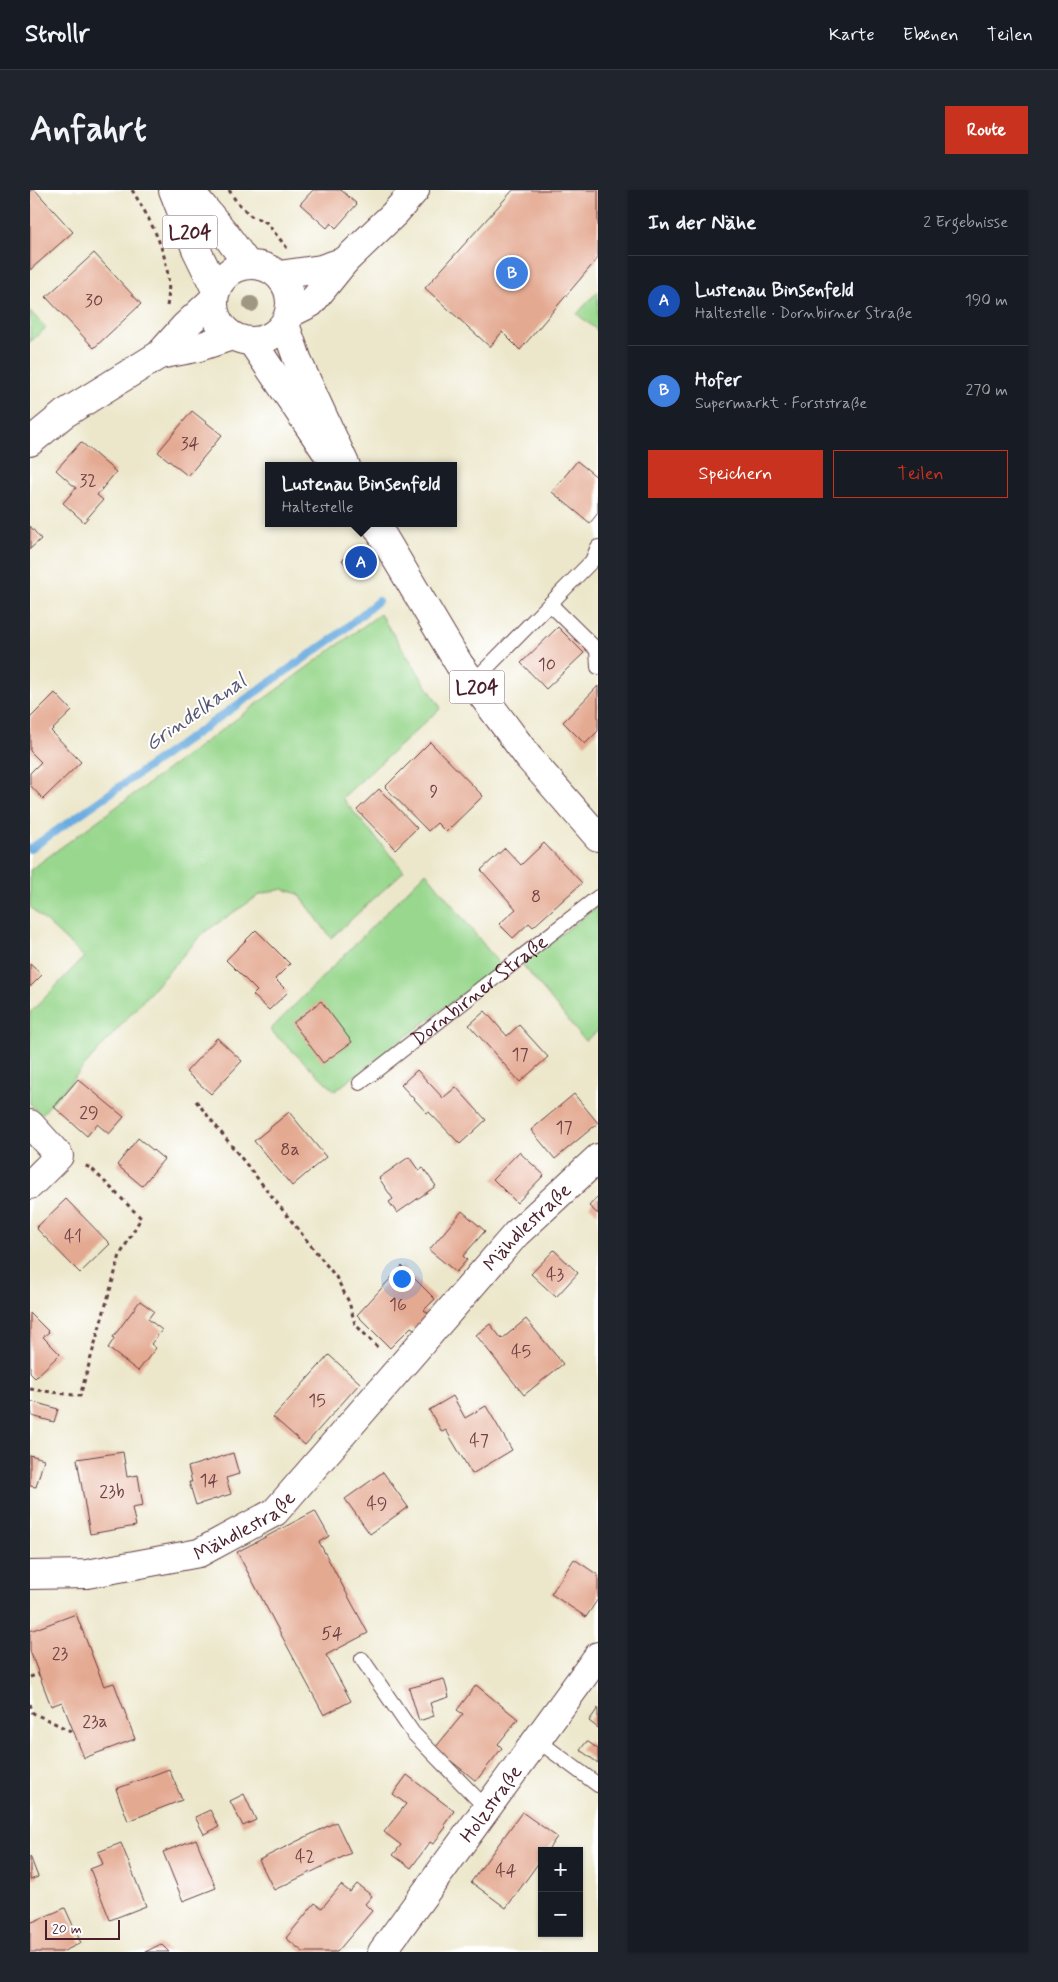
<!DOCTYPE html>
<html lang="de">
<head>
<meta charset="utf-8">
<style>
	:root { --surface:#171b24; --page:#20242c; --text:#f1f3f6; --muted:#9ea1a6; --line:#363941; --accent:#c8321e }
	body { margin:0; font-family:Mynerve,sans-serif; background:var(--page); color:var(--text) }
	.controls { position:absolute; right:15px; bottom:15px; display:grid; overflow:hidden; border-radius:0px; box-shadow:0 1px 4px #0004 }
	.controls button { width:45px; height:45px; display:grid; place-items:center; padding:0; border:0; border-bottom:1px solid var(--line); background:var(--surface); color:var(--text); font:25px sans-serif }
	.scale { position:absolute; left:15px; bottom:12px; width:75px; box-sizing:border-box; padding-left:5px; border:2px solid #4a1f2b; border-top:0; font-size:14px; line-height:18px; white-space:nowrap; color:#4a1f2b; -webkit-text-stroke:4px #fff; paint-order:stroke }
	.you { position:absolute; left:371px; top:1088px; width:18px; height:18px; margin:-12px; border:4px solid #fff; border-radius:50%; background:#1a73e8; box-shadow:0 0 0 8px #1a73e833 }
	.badge { display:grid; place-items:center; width:32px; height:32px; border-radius:50%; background:var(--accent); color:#fff; font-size:16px; font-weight:700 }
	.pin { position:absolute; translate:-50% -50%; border:2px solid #fff; box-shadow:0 1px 5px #0006 }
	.popup { position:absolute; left:235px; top:272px; width:192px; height:65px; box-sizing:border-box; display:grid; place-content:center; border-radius:0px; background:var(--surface); filter:drop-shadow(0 1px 4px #0005); font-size:16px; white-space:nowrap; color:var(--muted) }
	.popup b { font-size:19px; color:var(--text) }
	.popup::after { content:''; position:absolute; left:50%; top:100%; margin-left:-10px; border:10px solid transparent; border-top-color:var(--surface) }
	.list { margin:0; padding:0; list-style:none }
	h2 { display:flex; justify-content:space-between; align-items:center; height:65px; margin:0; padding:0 20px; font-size:21px }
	h2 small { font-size:16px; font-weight:400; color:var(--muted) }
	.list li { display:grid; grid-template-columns:32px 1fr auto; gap:15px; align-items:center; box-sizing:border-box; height:90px; padding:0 20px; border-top:1px solid var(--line) }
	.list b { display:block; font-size:19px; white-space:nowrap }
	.list p { margin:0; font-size:16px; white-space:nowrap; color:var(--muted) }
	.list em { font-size:16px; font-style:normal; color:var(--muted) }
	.actions { display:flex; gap:10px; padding:15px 20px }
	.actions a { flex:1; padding:11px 0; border:1px solid var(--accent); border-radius:0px; text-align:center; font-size:18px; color:var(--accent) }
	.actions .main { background:var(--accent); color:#fff }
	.map { position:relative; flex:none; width:568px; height:1762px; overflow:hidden; border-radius:0px }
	header { display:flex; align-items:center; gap:30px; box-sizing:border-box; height:70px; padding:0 25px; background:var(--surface); border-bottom:1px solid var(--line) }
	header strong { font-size:24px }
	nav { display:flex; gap:28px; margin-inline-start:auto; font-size:18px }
	.intro { display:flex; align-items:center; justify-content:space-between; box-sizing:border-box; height:120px; padding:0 30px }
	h1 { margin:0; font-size:35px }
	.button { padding:12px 22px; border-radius:0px; background:var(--accent); color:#fff; font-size:18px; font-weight:700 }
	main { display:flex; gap:30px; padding:0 30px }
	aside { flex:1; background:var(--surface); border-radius:0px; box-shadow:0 1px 4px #0004 }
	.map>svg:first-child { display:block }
</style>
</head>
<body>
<header>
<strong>Strollr</strong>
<nav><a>Karte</a><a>Ebenen</a><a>Teilen</a></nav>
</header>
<div class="intro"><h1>Anfahrt</h1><a class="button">Route</a></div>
<main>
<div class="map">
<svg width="568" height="1762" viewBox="0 0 568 1762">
	<rect width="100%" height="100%" fill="#fff"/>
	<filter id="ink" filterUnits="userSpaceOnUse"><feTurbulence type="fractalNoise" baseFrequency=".02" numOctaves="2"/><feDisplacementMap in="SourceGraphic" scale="10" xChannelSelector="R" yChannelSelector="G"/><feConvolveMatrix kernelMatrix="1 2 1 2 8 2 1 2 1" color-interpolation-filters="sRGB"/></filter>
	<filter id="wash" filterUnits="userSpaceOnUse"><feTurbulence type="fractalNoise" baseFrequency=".0096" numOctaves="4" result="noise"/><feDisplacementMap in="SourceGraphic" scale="20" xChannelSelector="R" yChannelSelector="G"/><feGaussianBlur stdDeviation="1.12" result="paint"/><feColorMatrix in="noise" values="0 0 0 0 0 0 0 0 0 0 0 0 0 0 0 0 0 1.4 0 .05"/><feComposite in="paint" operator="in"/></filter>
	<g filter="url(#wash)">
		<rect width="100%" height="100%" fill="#ece7cb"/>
		<!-- green -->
		<g fill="#98d78d" stroke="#717b5c">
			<path d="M568 101V141L547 124Z"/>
			<path d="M0 121 16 138 0 152Z"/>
			<path d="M350 424 411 518 312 608 374 681 301 748 269 704 253 699 231 704 173 743 11 925 0 914V823L54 767 0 717V680Z"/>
			<path d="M396 682 470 775 305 901 240 840Z"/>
			<path d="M568 716V841L555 851 492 774Z"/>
		</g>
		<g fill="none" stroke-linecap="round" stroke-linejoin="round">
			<!-- stream -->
			<path stroke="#6aacdf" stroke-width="8" d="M0 659 305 447 348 411"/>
		</g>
		<g id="blocks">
			<!-- building -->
			<g fill="#e4a991">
				<path d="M0 0H5L43 42 0 80Z"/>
				<path d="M283 0H311L327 14 306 38 301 33 297 38 270 14Z"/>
				<path d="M483 0H568V68L490 160 472 142 460 157 395 98Z"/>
				<path d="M64 63 111 114 64 158 16 107Z"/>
				<path d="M162 221 192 245 158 286 128 262Z"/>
				<path d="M51 252 86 282 67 305 73 310 54 332 33 313 46 298 26 280Z"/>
				<path d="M547 271 568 288V323L560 333 522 302Z"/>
				<path d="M0 336 11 349 0 359Z"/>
				<path d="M319 366 328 380 322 384 312 370Z"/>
				<path d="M528 437 554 463 516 499 491 473Z"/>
				<path d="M568 496V541L555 554 533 532Z"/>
				<path d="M25 503 42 521 21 541 51 572 13 609 0 595V583L11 572 0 561V528Z"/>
				<path d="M400 552 453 606 416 642 407 633 398 641 355 597Z"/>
				<path d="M349 599 387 638 365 659 327 620Z"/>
				<path d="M514 653 552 693 503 737 499 733 483 748 469 734 486 719 451 680 475 658 491 675Z"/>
				<path d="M226 740 260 774 245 789 258 802 239 820 223 805 227 801 196 770Z"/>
				<path d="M0 774 12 785 0 797Z"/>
				<path d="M291 811 322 852 293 873 263 833Z"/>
				<path d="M455 821 477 846 489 835 518 867 490 892 439 835Z"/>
				<path d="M187 848 212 871 181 904 156 882Z"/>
				<path d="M387 880 413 908 426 897 456 930 430 954 399 922 397 923 371 895Z"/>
				<path d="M48 889 94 927 79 944 67 934 57 946 24 917Z"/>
				<path d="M544 904 568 933 525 969 501 940Z"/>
				<path d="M259 922 296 967 262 996 224 951Z"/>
				<path d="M108 948 134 969 112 996 87 975Z"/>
				<path d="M489 962 514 985 487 1013 463 989Z"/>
				<path d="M379 967 389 981 393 978 406 996 367 1023 359 1012 363 1009 349 988Z"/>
				<path d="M568 1006V1024L559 1016Z"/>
				<path d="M36 1009 80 1054 50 1083 6 1038Z"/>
				<path d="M432 1021 455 1041 433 1066 437 1070 426 1082 399 1060Z"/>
				<path d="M524 1060 548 1083 526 1107 501 1084Z"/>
				<path d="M372 1076 405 1109 394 1120 399 1124 384 1139 381 1137 360 1158 327 1125Z"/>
				<path d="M110 1111 124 1121 118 1129 132 1140 121 1154 126 1158 108 1181 78 1158 84 1149 83 1147Z"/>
				<path d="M0 1123 19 1142 13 1147 30 1164 5 1188 0 1183Z"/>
				<path d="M496 1129 533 1174 494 1205 446 1145 460 1134 472 1149Z"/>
				<path d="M299 1165 330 1193 275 1255 243 1227Z"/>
				<path d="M423 1206 435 1228 456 1216 482 1260 442 1284 416 1240 412 1242 399 1220Z"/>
				<path d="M0 1211 28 1219 24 1232 2 1226Z"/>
				<path d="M93 1262 97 1287 108 1285 113 1316 102 1318 106 1336 60 1344 47 1269Z"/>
				<path d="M203 1263 209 1284 196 1288 201 1304 166 1315 159 1292H162L158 1277Z"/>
				<path d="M0 1265 14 1269 6 1297 0 1296Z"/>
				<path d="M353 1282 378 1317 340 1344 315 1309Z"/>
				<path d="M285 1321 299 1346 289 1352 338 1443 296 1465 321 1511 294 1525 207 1362Z"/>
				<path d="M544 1369 568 1385V1409L556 1427 521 1404Z"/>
				<path d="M46 1424 74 1496 84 1493 105 1549 54 1568 32 1512 21 1516 0 1461V1441Z"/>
				<path d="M414 1489 419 1507 400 1513 404 1526 389 1531 379 1498Z"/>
				<path d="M446 1495 488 1529 468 1554 472 1558 446 1591 405 1558 433 1524 427 1520Z"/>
				<path d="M568 1518V1538L559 1531Z"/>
				<path d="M557 1551 568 1559V1573L550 1560Z"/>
				<path d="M139 1579 152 1610 98 1631 86 1599Z"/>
				<path d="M377 1585 424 1621 414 1635 416 1637 403 1654 400 1652 381 1678 363 1665 371 1655 354 1642 376 1614 363 1604Z"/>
				<path d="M214 1604 226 1630 213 1636 200 1611Z"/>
				<path d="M180 1620 189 1637 174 1644 165 1627Z"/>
				<path d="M492 1622 527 1647 517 1661H512V1668L476 1718 441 1692Z"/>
				<path d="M306 1632 321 1663 244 1700 229 1670Z"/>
				<path d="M166 1649 186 1698 153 1711 133 1662Z"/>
				<path d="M91 1653 116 1716 80 1730 60 1679 73 1674 68 1662Z"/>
				<path d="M0 1666 8 1687 0 1690Z"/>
				<path d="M327 1694 342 1706 335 1714 342 1721 307 1762H273L256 1748 285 1713 292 1718 311 1695 320 1702Z"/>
				<path d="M35 1718 51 1753 32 1762H0V1733Z"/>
				<path d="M131 1754 139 1762H115Z"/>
			</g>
		</g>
	</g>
	<g filter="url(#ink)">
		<use href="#blocks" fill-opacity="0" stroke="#623d43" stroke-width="1"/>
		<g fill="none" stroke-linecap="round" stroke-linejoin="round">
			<!-- lane casing -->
			<g stroke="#623d43" stroke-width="16">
				<g id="lane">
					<path d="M520 414 567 460 568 477"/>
					<path d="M443 492 562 371 568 357"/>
					<path id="s1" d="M330 893 568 707"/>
					<path d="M332 1469 383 1543 457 1619"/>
					<path d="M507 1550 568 1595"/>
				</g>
			</g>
			<!-- street casing -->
			<g stroke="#623d43" stroke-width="30">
				<g id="street">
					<path d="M249 85 291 79 315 71"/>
					<path d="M259 124 281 113 315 71 364 24 385 0"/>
					<path d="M129 165 166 158 202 146"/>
					<path d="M0 252 34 224 129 165 154 137 184 109"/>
					<path d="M0 934 29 966 0 995"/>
					<path id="s2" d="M0 1385 57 1384 169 1363 245 1322 486 1044 568 968"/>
					<path id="s3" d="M352 1762 568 1466"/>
				</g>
			</g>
			<!-- primary casing -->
			<g stroke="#623d43" stroke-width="30">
				<g id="primary">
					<path d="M143 0 166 59 186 100"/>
					<path d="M159 0 194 42 218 75"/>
					<circle cx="222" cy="113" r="38"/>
					<path d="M255 134 269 174 316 276"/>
					<path d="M222 152 295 260"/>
					<path d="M345 333 429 474 499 568 568 647"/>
				</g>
			</g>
			<!-- path -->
			<g stroke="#623d43" stroke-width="3" stroke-dasharray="4 4" stroke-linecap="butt">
				<path d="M102 0C123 34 145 74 137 116"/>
				<path d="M199 0 206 11 221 26 236 32 257 58"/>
				<path d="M166 911 306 1087 319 1112 325 1134 350 1160"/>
				<path d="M0 1199 50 1206 90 1065 111 1028 61 978 53 975"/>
				<path d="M0 1487 9 1484"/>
				<path d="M0 1514 3 1523 43 1542"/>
			</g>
			<!-- lane -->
			<use href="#lane" stroke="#fff" stroke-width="14"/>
			<!-- street -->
			<use href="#street" stroke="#fff" stroke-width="28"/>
			<!-- primary -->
			<use href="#primary" stroke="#fff" stroke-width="28"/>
		</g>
		<!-- trees -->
		<circle fill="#a09783" cx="221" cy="114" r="8"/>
	</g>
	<g text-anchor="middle" stroke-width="4" stroke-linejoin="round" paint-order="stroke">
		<!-- number labels -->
		<g font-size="18" fill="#704244">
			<text x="64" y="116">30</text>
			<text x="160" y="259">34</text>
			<text x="58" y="296">32</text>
			<text x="517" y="480">10</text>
			<text x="404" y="607">9</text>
			<text x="506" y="712">8</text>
			<text x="490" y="870">17</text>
			<text x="59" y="928">29</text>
			<text x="534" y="943">17</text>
			<text x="260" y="965">8a</text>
			<text x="43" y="1052">41</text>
			<text x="525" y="1090">43</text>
			<text x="368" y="1120">16</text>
			<text x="491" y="1167">45</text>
			<text x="287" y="1216">15</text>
			<text x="449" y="1256">47</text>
			<text x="179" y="1296">14</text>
			<text x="82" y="1307">23b</text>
			<text x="347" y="1319">49</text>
			<text x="302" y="1449">54</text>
			<text x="30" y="1469">23</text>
			<text x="65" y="1537">23a</text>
			<text x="275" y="1672">42</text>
			<text x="476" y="1686">44</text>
		</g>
		<!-- shield labels -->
		<g fill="#fff" stroke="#80626b" stroke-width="1">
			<rect x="132.5" y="25.5" width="55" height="33" rx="4"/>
			<rect x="419.5" y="480.5" width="55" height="33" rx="4"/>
		</g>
		<g font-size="19" font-weight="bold" fill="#4a1f2b">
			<text x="160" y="49">L204</text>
			<text x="447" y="504">L204</text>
		</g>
		<!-- street labels -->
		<g font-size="20" fill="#4a1f2b" stroke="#fff">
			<text dy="7" stroke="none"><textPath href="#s1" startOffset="151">Dornbirner Straße</textPath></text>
			<text dy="7" stroke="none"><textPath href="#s2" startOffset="638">Mähdlestraße</textPath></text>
			<text dy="7" stroke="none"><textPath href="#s2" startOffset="224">Mähdlestraße</textPath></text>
			<text dy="7" stroke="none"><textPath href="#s3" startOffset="184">Holzstraße</textPath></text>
		</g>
		<!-- water labels -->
		<g font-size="21" font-style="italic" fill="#575773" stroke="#fff">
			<text transform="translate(165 522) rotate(-35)" y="7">Grindelkanal</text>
		</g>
	</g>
</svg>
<div class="controls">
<button>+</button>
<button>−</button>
</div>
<div class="scale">20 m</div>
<div class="you"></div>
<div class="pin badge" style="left:331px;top:372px;background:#1a4fb4">A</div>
<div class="popup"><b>Lustenau Binsenfeld</b>Haltestelle</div>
<div class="pin badge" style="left:482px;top:83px;background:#3f7fe0">B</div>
</div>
<aside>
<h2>In der Nähe<small>2 Ergebnisse</small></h2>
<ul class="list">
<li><span class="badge" style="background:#1a4fb4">A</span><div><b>Lustenau Binsenfeld</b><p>Haltestelle · Dornbirner Straße</p></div><em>190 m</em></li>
<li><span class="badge" style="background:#3f7fe0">B</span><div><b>Hofer</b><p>Supermarkt · Forststraße</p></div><em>270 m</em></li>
</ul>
<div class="actions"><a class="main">Speichern</a><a>Teilen</a></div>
</aside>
</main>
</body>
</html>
